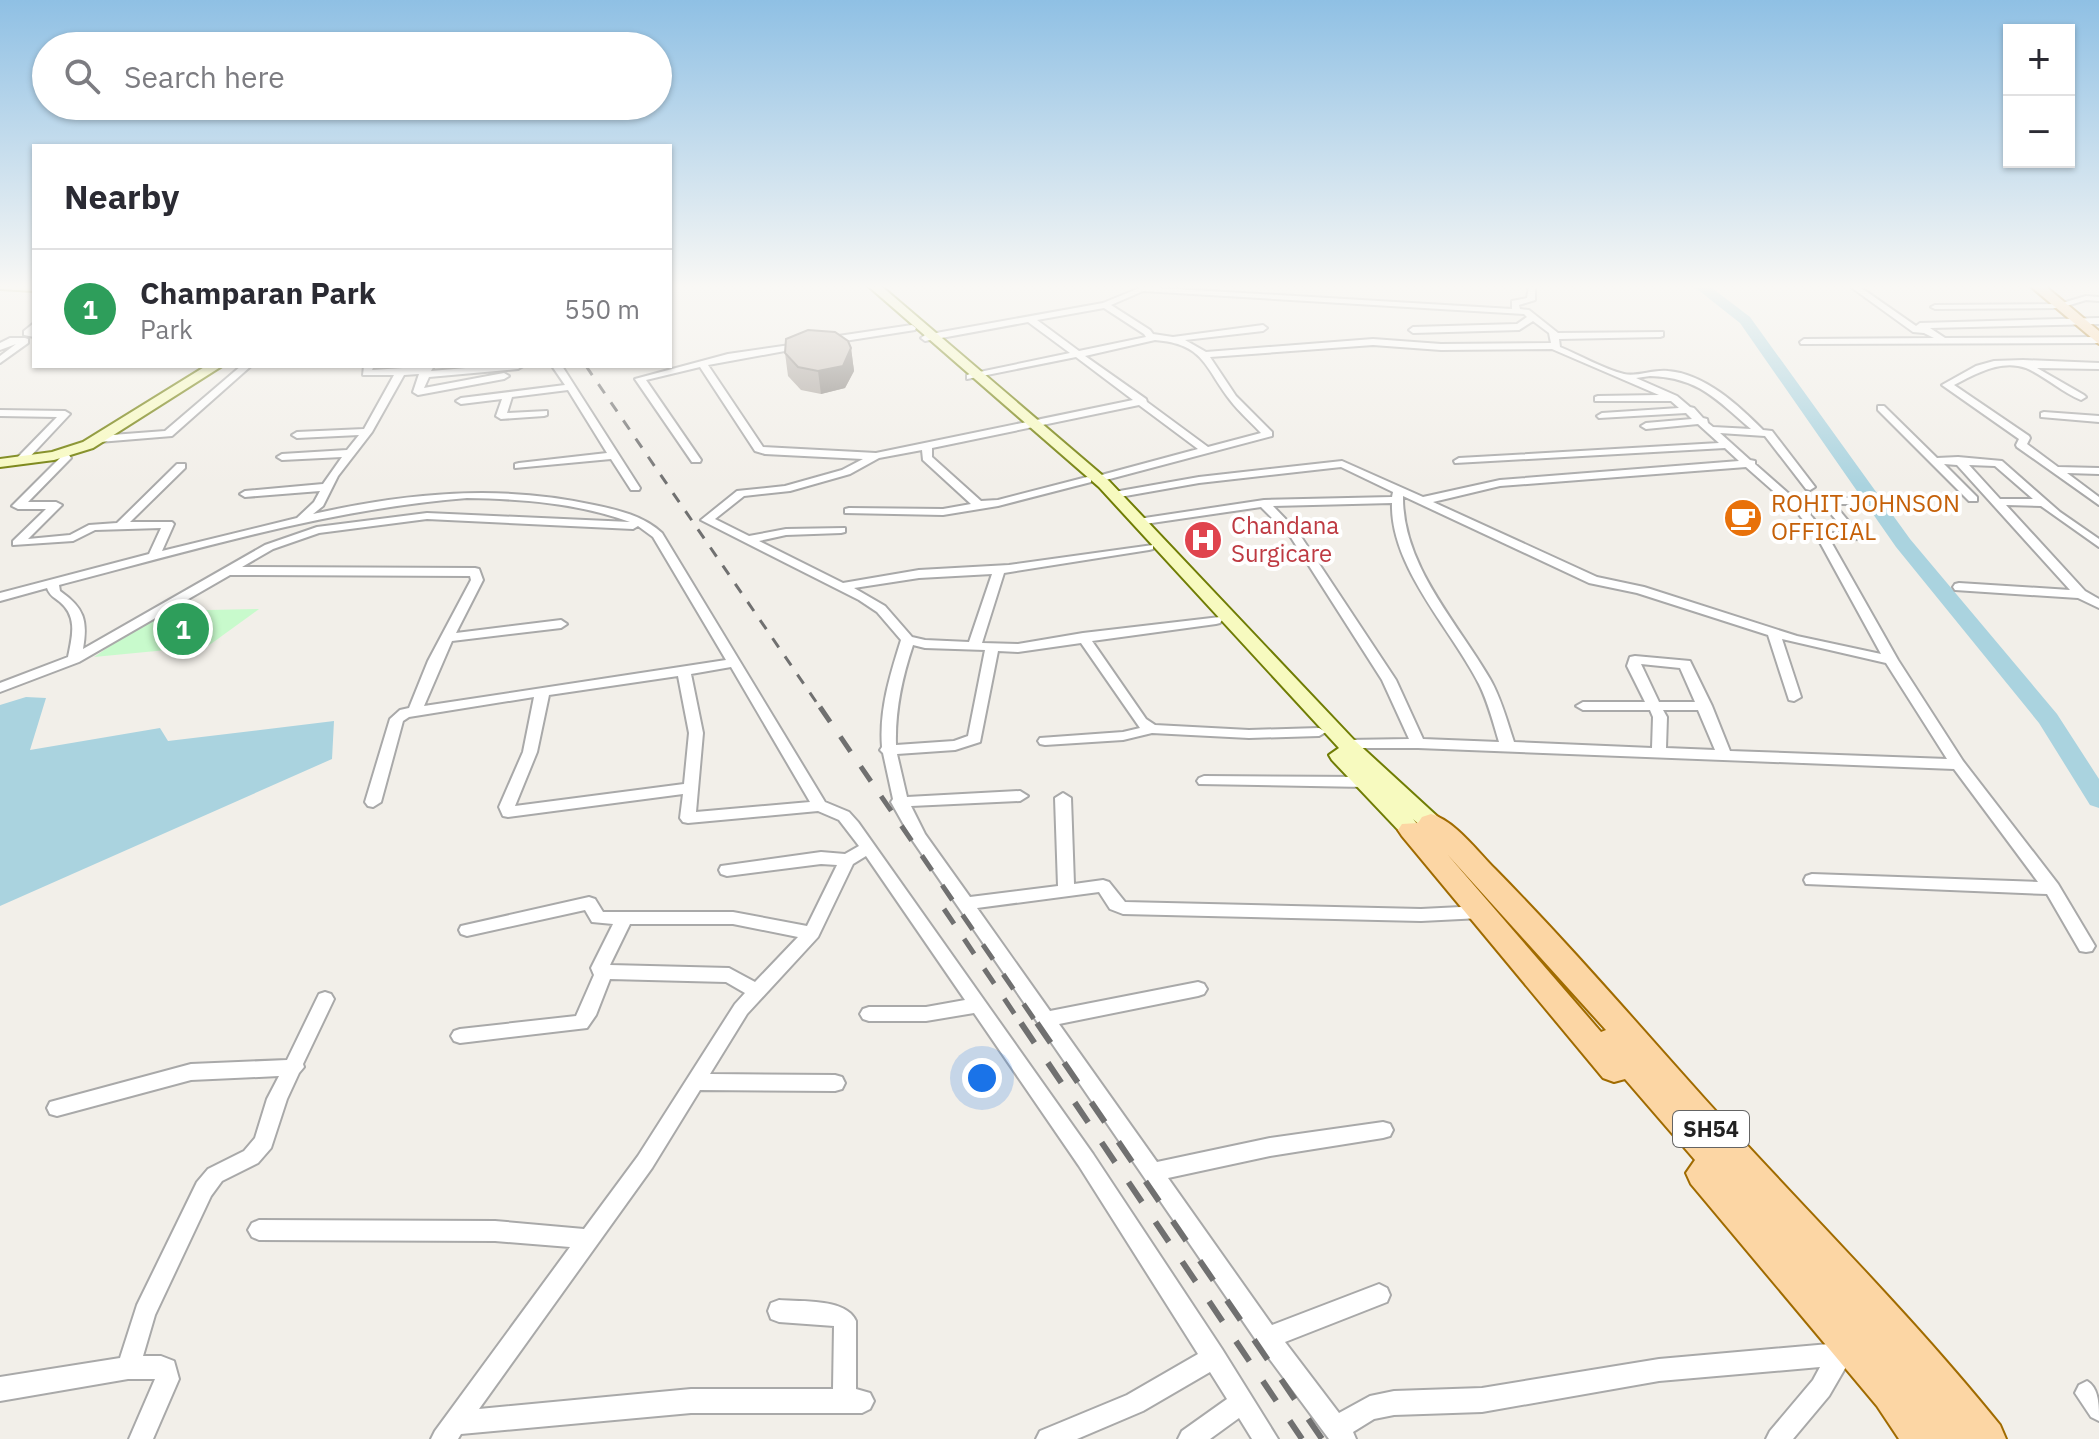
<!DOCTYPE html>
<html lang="en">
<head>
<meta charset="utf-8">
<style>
	:root { --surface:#fff; --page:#f7f7f7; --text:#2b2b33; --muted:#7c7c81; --line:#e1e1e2; --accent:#0f766e }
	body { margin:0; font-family:"IBM Plex Sans",sans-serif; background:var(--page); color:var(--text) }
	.controls { position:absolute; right:24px; top:24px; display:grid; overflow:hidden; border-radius:0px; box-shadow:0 2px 6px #0004 }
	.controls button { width:72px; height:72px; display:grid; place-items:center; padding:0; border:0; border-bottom:2px solid var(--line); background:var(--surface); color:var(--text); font:40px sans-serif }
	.you { position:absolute; left:982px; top:1078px; width:28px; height:28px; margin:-20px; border:6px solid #fff; border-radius:50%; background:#1a73e8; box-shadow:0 0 0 12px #1a73e833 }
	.badge { display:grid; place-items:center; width:52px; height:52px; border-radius:50%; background:var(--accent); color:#fff; font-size:26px; font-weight:700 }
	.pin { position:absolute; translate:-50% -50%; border:4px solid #fff; box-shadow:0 2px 8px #0006 }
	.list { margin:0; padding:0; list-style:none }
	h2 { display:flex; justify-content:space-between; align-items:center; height:104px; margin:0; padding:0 32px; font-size:34px }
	h2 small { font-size:26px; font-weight:400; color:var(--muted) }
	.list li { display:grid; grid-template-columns:52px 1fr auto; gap:24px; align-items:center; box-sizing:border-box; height:120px; padding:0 32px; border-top:2px solid var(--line) }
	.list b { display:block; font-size:30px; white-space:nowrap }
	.list p { margin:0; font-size:26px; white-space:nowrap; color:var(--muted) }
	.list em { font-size:26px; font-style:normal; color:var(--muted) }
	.icon { flex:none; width:44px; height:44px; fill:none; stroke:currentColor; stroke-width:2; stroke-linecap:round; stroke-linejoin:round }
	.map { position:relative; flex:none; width:2099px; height:1439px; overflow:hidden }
	.search { position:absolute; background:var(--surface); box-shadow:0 2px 6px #0004; left:32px; top:32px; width:640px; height:88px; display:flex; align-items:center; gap:20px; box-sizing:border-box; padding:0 28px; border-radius:44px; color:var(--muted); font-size:30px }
	.panel { position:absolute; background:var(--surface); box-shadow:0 2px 6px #0004; left:32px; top:144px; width:640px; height:224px; border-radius:0px }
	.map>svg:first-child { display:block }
</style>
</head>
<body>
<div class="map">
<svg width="2099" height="1439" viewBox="0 0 2099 1439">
	<rect width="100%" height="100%" fill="#f2efe9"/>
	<!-- park -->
	<path fill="#c8facc" d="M259 609 208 646 94 657 161 611Z"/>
	<!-- water -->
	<path fill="#aad3df" d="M26 697 46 698 30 750 160 728 168 741 334 721 332 759 0 906V705Z"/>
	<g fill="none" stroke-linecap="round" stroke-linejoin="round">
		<!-- river -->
		<path fill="#aad3df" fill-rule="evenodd" d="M1692 285H1708L1750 317 1910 539 2057 714 2099 779V808L2090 805 2039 723 1896 547 1740 323Z"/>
		<!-- street casing -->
		<g stroke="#a9a9a9" stroke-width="4">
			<g id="street">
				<path d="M1848 285H1857L1916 326 1920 323 2099 318V324L1930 328 1945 338 2099 337V343L1801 344 1800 342 1804 339 1934 338 1924 333 1913 332Z"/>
				<path d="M1142 287 1512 309V301L1527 298 1529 287H1535V300L1519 305 1520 309 1529 310 1558 333 1663 332V336L1660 337 1559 339 1560 347C1580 355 1603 369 1624 374 1637 377 1654 369 1668 371 1705 374 1738 405 1763 430L1772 431 1815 487 1810 490 1806 489 1765 436 1720 433 1750 460 1755 461V464L1804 507 1825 533H1847L1821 502V498H1859L1864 501 1859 504H1834L1860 535V539L1830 540 1898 660 1963 761 2058 884 2095 946 2092 951 2086 952 2080 951 2047 894 1806 884 1804 880 1806 876 1812 874 2038 882 1954 769 1418 748H1342L1340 745 1347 740 1409 739 1382 680 1290 536 1261 507 1138 525 1132 522 1138 519 1264 500 1392 497 1393 492 1341 467 1199 483 1114 498 1109 495 1114 492 1199 477 1342 461 1423 497 1500 480 1739 461 1725 448 1455 463 1454 461 1459 458 1719 443 1698 424 1646 429 1641 426 1646 423 1692 419 1686 413 1599 418 1597 416 1602 413 1679 408 1671 401H1595V397L1598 396 1659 395 1552 349 1441 350 1373 345 1210 357 1236 396 1272 432V436L1102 481H1094V477L1198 449 1139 405 932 448V457L981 501 998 500 1087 477 1091 478V482L998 506 943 515 845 513V509L849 508 943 509 971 504 923 460 922 450 879 458 850 474 790 491 744 496 715 519 749 536 786 529 845 528V532L841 533 786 535 759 541 843 583 919 570 1009 565 1153 545V549L1149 550 1004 573 982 643 1018 644 1083 633 1220 617 1222 620 1220 623 1216 624 1092 641 1146 719 1155 725 1249 730 1319 728 1326 732 1319 736 1249 738 1152 733 1123 740 1045 745 1040 744 1038 741 1040 738 1123 732 1140 728 1081 643 1018 652 998 651 980 742 955 750 897 754 907 797 1020 791 1028 796 1020 801 911 806 925 834 970 897 1058 886 1055 798 1063 793 1071 798 1074 884 1103 880 1109 882 1125 902 1421 909 1481 906 1487 908 1489 912 1487 916 1481 918 1421 921 1123 914 1110 909 1099 892 977 908 1050 1011 1198 982 1204 984 1207 989 1204 994 1198 996 1059 1024 1157 1162 1270 1138 1383 1122 1390 1124 1393 1130 1390 1136 1383 1138 1270 1156 1168 1178 1272 1325 1379 1284 1387 1288 1390 1295 1387 1302 1285 1342 1339 1413 1370 1396 1394 1391 1482 1388 1659 1359 1852 1342 1860 1345 1863 1353 1860 1361 1847 1365 1829 1396 1793 1439H1766L1770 1431 1813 1380 1820 1367 1659 1381 1482 1412 1394 1415 1374 1419 1353 1432 1356 1439H1329L1260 1346 913 841 891 802 893 799 883 753 880 750 882 747C879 710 890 675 901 640L877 612 859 600 701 520 737 491 785 486 842 470 863 459 765 454 755 451 700 367 646 380 701 460 700 462H692L635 379 728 354 804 343 805 345 801 348 708 365 763 447 876 453 1133 400 1076 357 967 379V375L970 374 1070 353 1028 322 925 341 921 338 925 335 1103 303ZM1143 291 1524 314 1527 317 1517 324 1413 327 1409 330 1413 333 1519 330 1533 321 1549 333 1551 343 1441 344 1373 339 1206 352 1185 340 1263 331 1267 328 1263 325 1173 337 1153 334 1150 330 1111 305ZM1104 308 1144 334 1146 337 1079 351 1037 320ZM1155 340C1204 344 1204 366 1230 400 1239 412 1251 422 1261 433L1208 447 1147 402 1146 399 1085 356ZM1650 376C1698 377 1717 400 1751 429L1713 427 1708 423 1707 419 1703 418 1694 408 1690 407 1677 396 1636 378ZM1746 467 1796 511 1817 537 1881 654 1797 636 1644 587 1597 577 1433 502 1500 486ZM1403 496 1589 583 1637 593 1768 635 1789 700 1794 701 1801 697 1782 639 1886 663 1947 759 1730 751 1712 706 1690 661 1635 656 1630 657 1627 666 1645 702H1583L1576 706 1583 710H1650L1653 717 1652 748 1514 742C1507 721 1501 698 1490 679 1457 622 1402 565 1403 496ZM1392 503C1390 567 1452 630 1479 684 1488 702 1493 722 1499 742L1423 739 1396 680 1298 532 1273 506ZM992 574 969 642 925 640 912 637 885 606 854 588 919 578ZM913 645 925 648 985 650 968 736 954 741 896 745C895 710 902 678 913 645ZM1641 664 1680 668 1695 702H1659ZM1663 710H1698L1715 750 1666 748 1667 717Z"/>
				<path d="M2086 296 2099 297V301L2086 300 2060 308 1935 309 1931 307 1935 305 2059 304Z"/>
				<path d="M34 323V337L24 335V331Z"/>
				<path d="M912 325 916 328 915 330 825 344 821 341 825 338Z"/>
				<path d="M25 338 28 339V343L0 363V356L16 344 0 350V343L10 338Z"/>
				<path d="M2023 360 2099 363V369L2037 368 2084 395 2086 397 2081 400C2061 392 2045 376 2026 368 2001 359 1975 374 1954 385L2029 436 2030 438 2027 444 2058 467 2099 468V474L2067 473 2099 497V505L2017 447 2016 445 2019 439 1942 385 1976 366 1994 361Z"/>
				<path d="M241 366H251L172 436 99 442 94 439 99 436 165 431Z"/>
				<path d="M364 366H374L372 370 434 366 431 371 489 366H523L518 369 429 377 424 388 504 373 509 376 504 379 418 395 413 392 419 374 404 375 372 432 338 476 323 506 313 514C407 493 500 484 594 505 618 510 644 516 662 533L825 802 849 812 858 822 1093 1154 1222 1349 1278 1439H1252L1239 1418 1210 1439H1178L1182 1431 1227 1399 1210 1372 1143 1411 1077 1439H1036L1040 1431 1127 1395 1198 1354 1079 1166 974 1013 926 1021H869L863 1019 860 1014 863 1009 869 1007H926L965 1000 866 856 853 864 818 937 747 1014 710 1074 835 1075 842 1077 845 1083 842 1089 835 1091 700 1090 652 1168 479 1409 691 1389H833L834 1326 779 1322 771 1319 768 1311 771 1303 779 1300C801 1302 846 1298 856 1321V1389L870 1393 874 1401 870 1409 862 1413H691L461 1434 458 1439H431L435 1431 570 1247 495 1241 259 1240 252 1237 248 1230 252 1223 259 1220 495 1221 584 1229 638 1156 735 1004 745 993 726 982 610 979 596 1015 587 1028 460 1043 454 1041 451 1036 454 1031 460 1029 576 1016 594 975 591 968 613 924 592 922 585 910 467 936 461 934 459 930 461 926 589 897 595 899 603 912H733L807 926 837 865 821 864 727 876 721 874 719 870 721 866 821 852 845 854 859 846 839 820 818 811 688 823 683 822 680 818 683 794 508 817 503 816 499 807 523 752 534 697 409 717 403 721 381 802 373 807 368 806 365 802 390 719 400 710 409 708 428 661 471 580 470 576 230 575 79 662 0 692V683L68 657C72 637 78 617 60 602 54 597 50 596 47 588L0 601V593L149 554 161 528 95 530 73 541 13 545V541L46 509H18L12 506 60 458 58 454 59 452H67L71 458 28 502H56L62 505 28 539 70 535 89 525 117 523 177 464H185V468L130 522H172L174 524 162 551 297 518 314 502 320 491 245 497 240 494 245 491 323 484 342 457 282 460 277 457 282 454 347 450 359 435 297 438 292 435 297 432 364 429 394 375H363ZM467 498C523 499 577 503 630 522L427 513 317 527 265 545 83 649C88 620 84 608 60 591L59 585C194 550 328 509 467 498ZM427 519 633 529 638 526 653 537 726 660 424 706 452 641 561 628 567 624 561 620 456 633 483 580 479 569 475 568 242 567 273 549 319 533ZM731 667 810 802 696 812 703 733 691 674ZM678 676 689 733 684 784 515 806 537 752 549 695ZM630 924H733L798 937 755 982 729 968 610 965Z"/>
				<path d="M552 366H562L640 488 639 490H631L611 459 515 468V464L519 463 607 453 568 390 512 397 507 413 547 411V415L544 416 501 419 496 416 502 399 461 404 456 401 461 398 565 385Z"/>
				<path d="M1878 406H1884L1937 458 1958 457 2002 461 2060 512 2099 539V547L2041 506 2006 505 2085 591 2099 599V608L2078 598 1955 590 1953 587 1955 584 1959 583 2070 590 1957 465 1944 464 1977 497V501H1969L1878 410ZM1969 465 1995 466 2033 499H2000Z"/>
				<path d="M0 410 65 411 70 414 25 462H17V458L57 417 0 416Z"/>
				<path d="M2044 412 2099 416V422L2041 417V413Z"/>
				<path d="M1204 776 1365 777 1372 782 1365 787 1199 784 1197 781 1199 778Z"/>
				<path d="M325 992 331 994 334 999 303 1064 304 1067 299 1073 287 1099 271 1148 258 1163 222 1181 211 1196 155 1315 143 1356H161L174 1361 179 1379 153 1439H129L155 1379H128L0 1401V1377L120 1358 137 1305 197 1182 208 1169 244 1151 255 1138 267 1099 279 1076 191 1080 57 1116 50 1114 47 1108 50 1102 191 1064 287 1060 319 994Z"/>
				<path d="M2087 1381C2099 1388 2099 1405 2099 1421L2091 1417 2075 1393 2079 1385Z"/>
			</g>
		</g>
		<!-- secondary casing -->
		<g stroke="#707d05" stroke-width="4">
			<g id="secondary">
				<path d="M0 285H34V291L0 289Z"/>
				<path d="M867 285H880L1109 481 1354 740 1439 818 1442 823 1439 828H1423L1413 819 1422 830 1419 835H1403L1332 760 1329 755 1339 748 1099 487Z"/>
				<path d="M206 366H222L93 448 54 460 0 467V459L52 452 83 442Z"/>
			</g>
		</g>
		<!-- primary casing -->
		<g stroke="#a06b00" stroke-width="4">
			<g id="primary">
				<path d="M2029 285H2044L2099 331V344Z"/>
				<path d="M1431 814C1455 821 1477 851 1495 869 1567 942 1634 1020 1703 1097 1802 1207 1907 1310 2000 1425L2006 1439H1899L1877 1406 1691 1184 1686 1173 1695 1160 1625 1079 1614 1082 1603 1078 1402 836 1398 830 1402 824 1418 823 1422 817ZM1447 854 1606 1030 1601 1032Z"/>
			</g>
		</g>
		<!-- street -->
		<use href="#street" fill="#fff" fill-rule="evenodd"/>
		<!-- secondary -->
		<use href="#secondary" fill="#f7fabf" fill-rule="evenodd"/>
		<!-- primary -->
		<use href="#primary" fill="#fcd6a4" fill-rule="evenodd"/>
		<!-- rail-far2 -->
		<path stroke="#707070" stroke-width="3" stroke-dasharray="11 11" stroke-linecap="butt" d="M586 366 821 709"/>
		<!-- rail-far1 -->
		<g stroke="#707070" stroke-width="5" stroke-dasharray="18 18" stroke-linecap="butt">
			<path d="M820 707 1038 1025"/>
			<path d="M944 909 1022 1025"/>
		</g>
		<!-- rail -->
		<g stroke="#707070" stroke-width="6" stroke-dasharray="24 24" stroke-linecap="butt">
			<path d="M1021 1023 1302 1439"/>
			<path d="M1037 1023 1322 1439"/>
		</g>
	</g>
	<!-- wall -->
	<path fill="#aba49e" d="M851 348 854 371 845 388 821 394 801 390 788 376 785 353Z"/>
	<!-- shaded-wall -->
	<path fill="#8b8681" d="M851 348 854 371 845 388 821 394 818 371Z"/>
	<!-- building -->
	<path fill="#c7bfb8" stroke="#8b8681" stroke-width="2" d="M808 330 835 332 848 341 851 348 843 366 818 371 798 367 785 353 786 339Z"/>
	<!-- sky -->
	<linearGradient id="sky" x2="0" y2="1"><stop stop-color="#8fc0e4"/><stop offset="0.59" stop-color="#f9f8f5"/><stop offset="1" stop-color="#f9f8f5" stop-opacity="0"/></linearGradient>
	<rect width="2099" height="486" fill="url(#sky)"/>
	<!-- icons -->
	<defs>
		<g id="cafe-disc" transform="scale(2)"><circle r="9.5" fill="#e8710a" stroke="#fff"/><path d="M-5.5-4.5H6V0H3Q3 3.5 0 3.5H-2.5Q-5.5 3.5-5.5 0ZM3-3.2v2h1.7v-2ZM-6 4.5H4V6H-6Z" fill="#fff"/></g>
		<g id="hospital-disc" transform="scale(2)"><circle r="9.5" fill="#e0444e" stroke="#fff"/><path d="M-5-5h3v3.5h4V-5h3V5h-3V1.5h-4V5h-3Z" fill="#fff"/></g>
	</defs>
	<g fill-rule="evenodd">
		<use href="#cafe-disc" x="1743" y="518"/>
		<use href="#hospital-disc" x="1203" y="540"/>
	</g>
	<g text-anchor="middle" stroke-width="8" stroke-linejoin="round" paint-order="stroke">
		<!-- shield labels -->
		<rect fill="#fff" stroke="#646464" stroke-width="2" x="1673" y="1111" width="76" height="36" rx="6"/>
		<g font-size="22" font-weight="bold" fill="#222">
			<text x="1711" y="1137">SH54</text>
		</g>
		<!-- food labels -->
		<g font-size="24" fill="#c56008" stroke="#fff" text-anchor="start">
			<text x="1771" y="512">ROHIT JOHNSON<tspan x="1771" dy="28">OFFICIAL</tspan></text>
		</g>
		<!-- health labels -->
		<g font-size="24" fill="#be3a42" stroke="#fff" text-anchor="start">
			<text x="1231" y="534">Chandana<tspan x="1231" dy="28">Surgicare</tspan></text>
		</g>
	</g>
</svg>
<div class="controls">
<button>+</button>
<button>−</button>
</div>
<div class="you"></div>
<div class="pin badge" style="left:183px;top:629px;background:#2e9e5b">1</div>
<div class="search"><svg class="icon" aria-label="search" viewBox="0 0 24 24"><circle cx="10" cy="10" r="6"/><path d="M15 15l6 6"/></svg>Search here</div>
<section class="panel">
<h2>Nearby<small></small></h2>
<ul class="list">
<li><span class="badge" style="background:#2e9e5b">1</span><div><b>Champaran Park</b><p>Park</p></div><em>550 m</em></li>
</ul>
</section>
</div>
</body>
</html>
